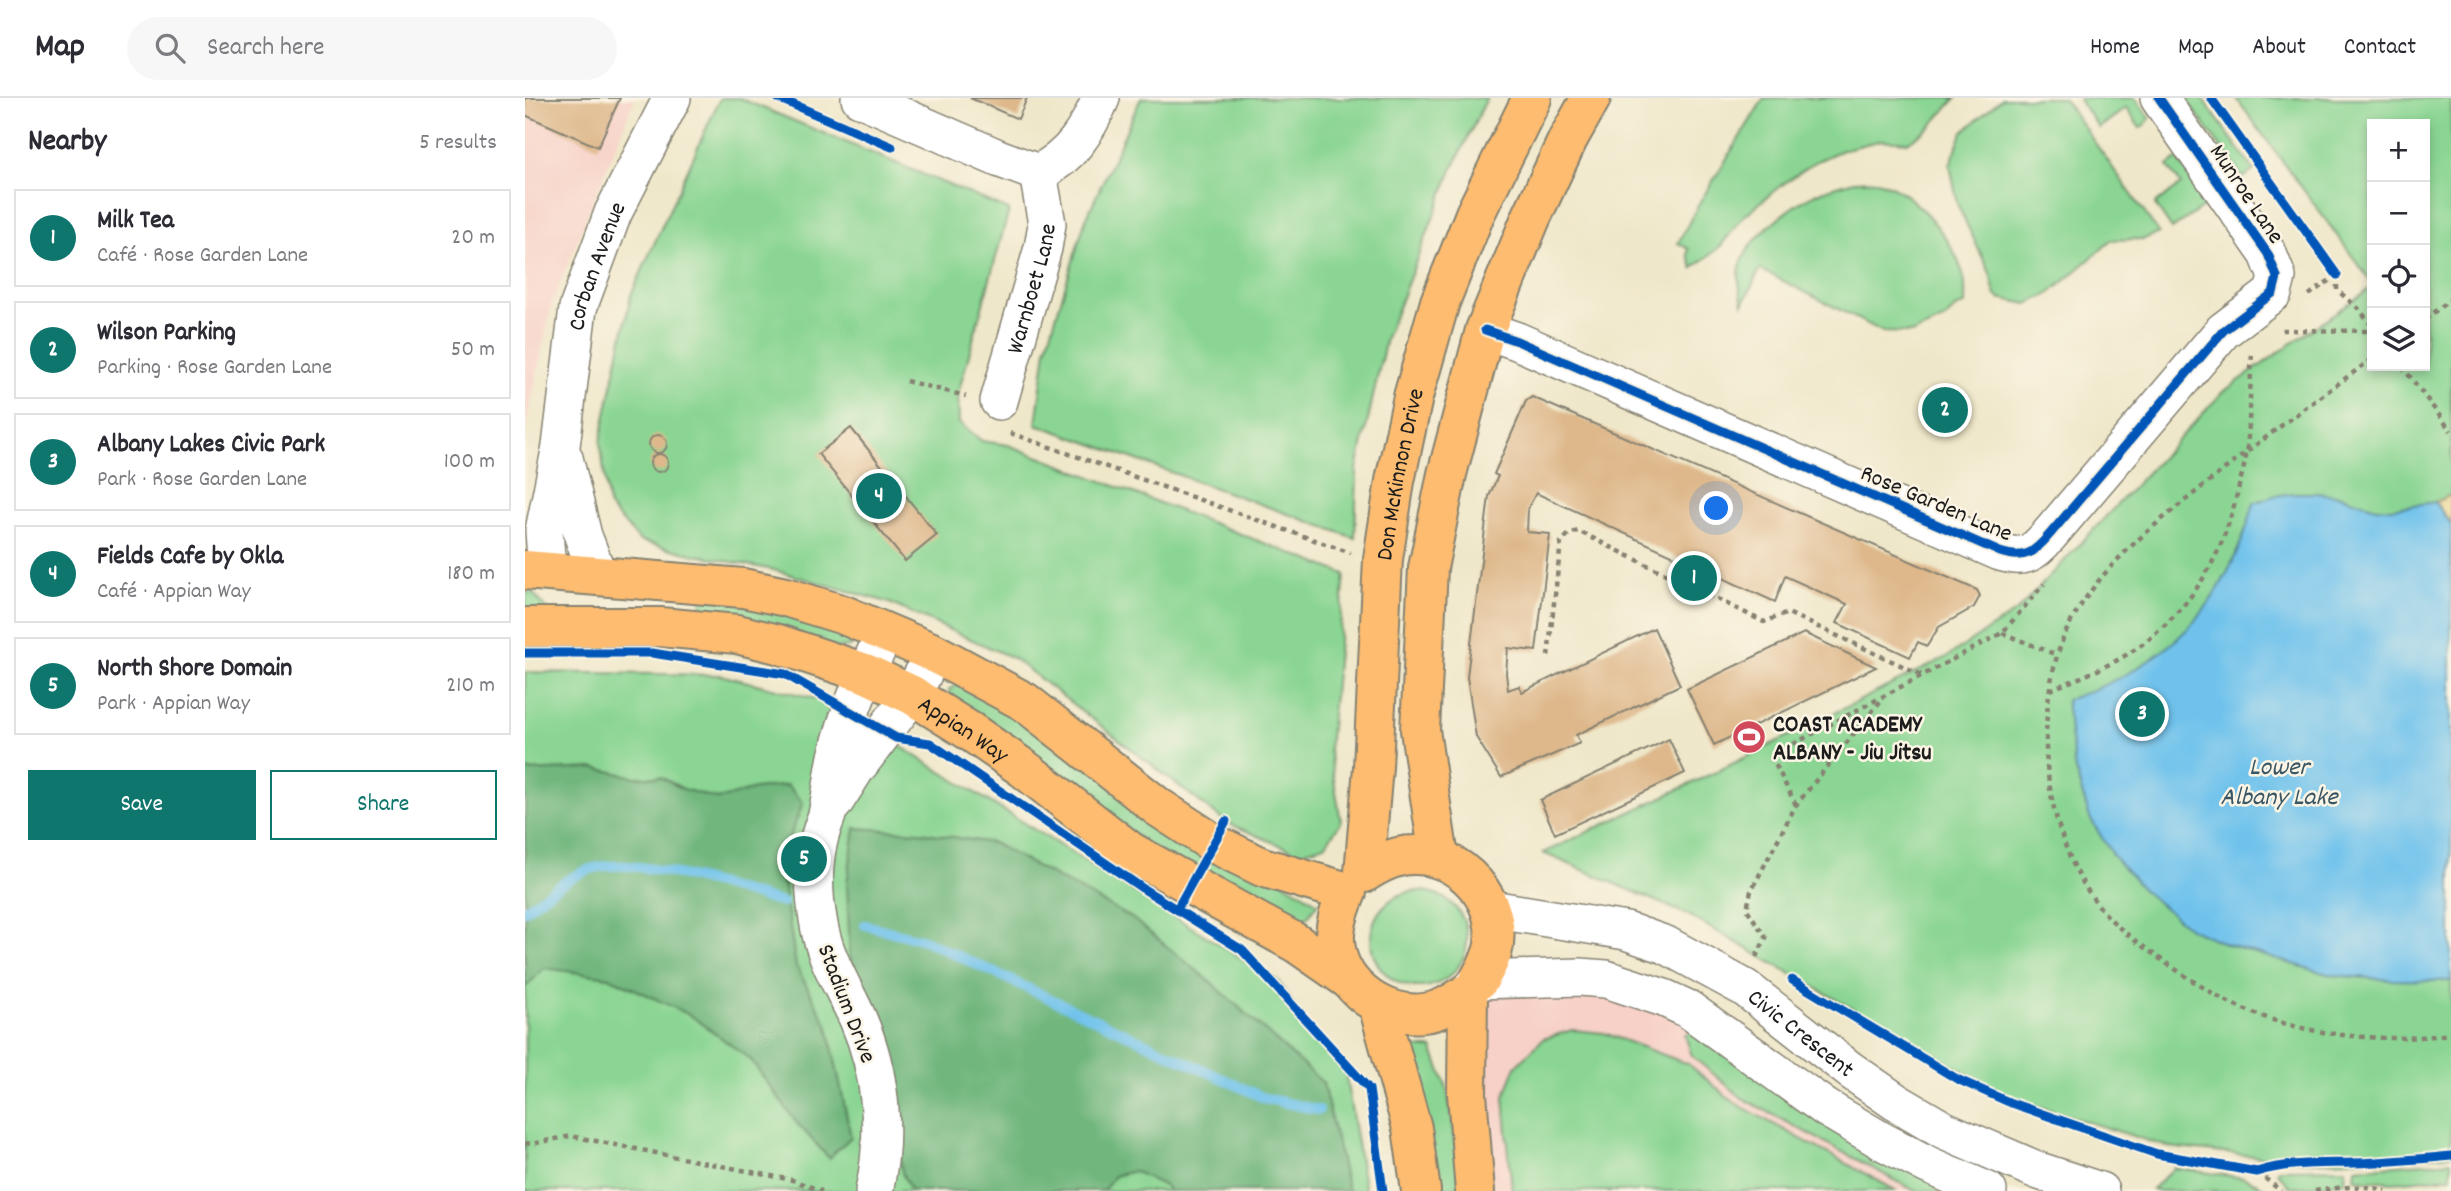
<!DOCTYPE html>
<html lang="en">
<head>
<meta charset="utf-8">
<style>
	:root { --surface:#fff; --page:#f7f7f7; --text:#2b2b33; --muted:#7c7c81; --line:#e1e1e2; --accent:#0f766e }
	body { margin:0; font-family:Dekko,sans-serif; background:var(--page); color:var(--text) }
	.controls { position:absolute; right:21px; top:21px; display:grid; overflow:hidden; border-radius:0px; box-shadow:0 4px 10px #0003 }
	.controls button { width:63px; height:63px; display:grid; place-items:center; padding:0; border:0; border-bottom:2px solid var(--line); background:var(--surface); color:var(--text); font:35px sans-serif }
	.you { position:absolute; left:1192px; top:411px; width:24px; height:24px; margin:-18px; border:5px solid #fff; border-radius:50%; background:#1a73e8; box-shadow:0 0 0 10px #1a73e833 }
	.badge { display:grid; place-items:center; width:46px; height:46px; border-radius:50%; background:var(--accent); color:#fff; font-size:23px; font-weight:700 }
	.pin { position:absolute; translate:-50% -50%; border:4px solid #fff; box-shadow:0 2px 7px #0006 }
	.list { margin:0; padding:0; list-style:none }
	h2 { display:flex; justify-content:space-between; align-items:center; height:91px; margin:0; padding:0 28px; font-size:30px }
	h2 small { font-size:23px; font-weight:400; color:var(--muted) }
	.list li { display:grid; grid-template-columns:46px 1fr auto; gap:21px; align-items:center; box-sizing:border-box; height:98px; margin:0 14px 14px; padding:0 14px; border:2px solid var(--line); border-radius:0px }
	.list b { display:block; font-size:26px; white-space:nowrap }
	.list p { margin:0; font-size:23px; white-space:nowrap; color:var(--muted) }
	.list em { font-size:23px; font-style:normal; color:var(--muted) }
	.actions { display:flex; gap:14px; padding:21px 28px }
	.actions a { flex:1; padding:16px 0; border:2px solid var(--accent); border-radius:0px; text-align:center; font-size:24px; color:var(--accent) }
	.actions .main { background:var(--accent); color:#fff }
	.icon { flex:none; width:38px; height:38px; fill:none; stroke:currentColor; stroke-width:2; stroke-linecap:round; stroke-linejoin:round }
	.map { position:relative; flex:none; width:1926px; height:1093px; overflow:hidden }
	header { display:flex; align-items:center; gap:42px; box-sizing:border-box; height:98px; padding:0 35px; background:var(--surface); border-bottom:2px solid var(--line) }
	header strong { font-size:33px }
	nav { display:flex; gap:38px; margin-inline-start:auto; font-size:24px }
	.search { width:490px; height:63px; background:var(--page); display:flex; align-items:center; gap:18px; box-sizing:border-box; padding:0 24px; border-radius:38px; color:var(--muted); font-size:26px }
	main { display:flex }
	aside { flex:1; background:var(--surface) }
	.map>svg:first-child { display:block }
</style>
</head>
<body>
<header>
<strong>Map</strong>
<div class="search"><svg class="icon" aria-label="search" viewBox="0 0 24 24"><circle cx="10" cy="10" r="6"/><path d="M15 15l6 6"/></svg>Search here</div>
<nav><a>Home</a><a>Map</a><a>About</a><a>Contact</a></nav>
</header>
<main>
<aside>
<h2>Nearby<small>5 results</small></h2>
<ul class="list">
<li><span class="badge">1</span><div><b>Milk Tea</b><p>Café · Rose Garden Lane</p></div><em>20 m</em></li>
<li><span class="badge">2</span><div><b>Wilson Parking</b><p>Parking · Rose Garden Lane</p></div><em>50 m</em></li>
<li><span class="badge">3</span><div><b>Albany Lakes Civic Park</b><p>Park · Rose Garden Lane</p></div><em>100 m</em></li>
<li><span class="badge">4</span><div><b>Fields Cafe by Okla</b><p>Café · Appian Way</p></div><em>180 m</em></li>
<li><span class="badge">5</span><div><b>North Shore Domain</b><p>Park · Appian Way</p></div><em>210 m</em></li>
</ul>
<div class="actions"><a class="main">Save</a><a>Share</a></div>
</aside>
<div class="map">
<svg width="1926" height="1093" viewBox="0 0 1926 1093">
	<rect width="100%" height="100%" fill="#fcf5e5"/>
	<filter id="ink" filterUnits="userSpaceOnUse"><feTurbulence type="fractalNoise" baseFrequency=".0143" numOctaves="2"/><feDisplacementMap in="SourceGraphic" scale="14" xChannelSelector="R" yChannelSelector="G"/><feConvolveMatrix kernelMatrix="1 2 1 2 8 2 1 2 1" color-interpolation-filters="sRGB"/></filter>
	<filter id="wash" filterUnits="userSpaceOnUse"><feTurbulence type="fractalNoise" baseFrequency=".00686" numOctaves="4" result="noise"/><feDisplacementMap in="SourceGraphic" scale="28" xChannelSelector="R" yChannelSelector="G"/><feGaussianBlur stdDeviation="1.57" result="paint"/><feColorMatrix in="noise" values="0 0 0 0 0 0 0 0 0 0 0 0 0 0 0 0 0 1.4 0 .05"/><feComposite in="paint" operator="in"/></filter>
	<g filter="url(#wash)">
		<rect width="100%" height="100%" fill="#efe7c9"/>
		<!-- built -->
		<g fill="#f7d1c8">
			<path d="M0 0H110L27 205 0 332Z"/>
			<path d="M1081 881 1463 1093H950L954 882Z"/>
		</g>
		<!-- green -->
		<g fill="#8ad593" stroke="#537858" stroke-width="2">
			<path d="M195 0H214L484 112 433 296 434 325 457 343 483 347 820 476 804 651 816 724 800 747 774 755 702 725 488 560 362 504 249 472 166 456 115 443 84 409 75 345 106 197Z"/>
			<path d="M616 0H962L927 72 861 240 832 371 830 440 511 326 521 252 560 123Z"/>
			<path d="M1239 0H1431L1406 28 1384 44 1357 42 1317 52 1290 64 1254 89 1219 118 1194 150 1168 170 1163 156 1164 151 1153 145 1175 104Z"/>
			<path d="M1477 0H1538L1634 135 1619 141 1587 142 1523 197 1502 206 1474 200 1470 196 1465 175 1433 108 1425 67 1437 35Z"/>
			<path d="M1557 0H1610L1625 20 1619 28 1615 30 1601 10 1574 30 1554 2Z"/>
			<path d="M1660 0H1677L1729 72 1718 80Z"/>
			<path d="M1711 0H1926V1057L1784 1064 1643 1049 1481 998 1161 816 1018 755 1195 672 1422 559 1493 512 1698 294 1847 189V268H1900V26H1847V185Z"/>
			<path d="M1652 61 1685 104 1647 131 1630 106 1656 87 1643 68Z"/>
			<path d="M1329 83C1337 83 1348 81 1356 84 1392 96 1430 144 1439 180 1441 188 1440 198 1440 207L1432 209 1419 222 1388 235 1358 234 1235 171 1218 206C1215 192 1211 177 1217 163 1228 137 1267 106 1293 95 1304 89 1317 87 1329 83Z"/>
			<path d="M7 494 27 517 0 519V495Z"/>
			<path d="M177 498 260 514 327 541 328 546 325 549 308 551 213 522 176 508Z"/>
			<path d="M0 574 195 577 304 604 343 624 362 640 753 883 793 944 820 973 840 1093H0Z"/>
			<path d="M433 587 441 589 793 805 780 822 731 806 625 748 425 599 424 591Z"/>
			<circle cx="894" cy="841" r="48"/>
			<path d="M1047 932 1079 935 1163 966 1210 1005 1372 1093H987L979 999 991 968 1018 941Z"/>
			<path d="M1167 933 1420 1093H1390L1217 1000 1167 958 1160 937Z"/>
			<path d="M886 950H907L922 990 929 1032 934 1089 910 1090C906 1040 901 1000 884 952Z"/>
			<path d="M1926 1063V1079L1868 1084 1830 1081 1831 1070Z"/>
			<path d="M1649 1070 1720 1080 1746 1093H1636L1627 1091Z"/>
			<path d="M1821 1070 1820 1083C1800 1085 1785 1090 1765 1089L1752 1074 1753 1071Z"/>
		</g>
		<!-- forest -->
		<g fill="#6fb67d" stroke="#46694c" stroke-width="2">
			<path d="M70 670 110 679H136L158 691 193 701 230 691 262 687 278 705 255 764 271 868 303 928 326 1039 304 1060 271 1024 225 961 165 917 84 879 19 870 0 890V673Z"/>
			<path d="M330 730 395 734 468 745 607 820 687 885 798 985 823 1093H644L640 1088 609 1073 589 1078 578 1093H386L377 1075 365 955 325 859 322 785Z"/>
		</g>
		<!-- sand -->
		<path fill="#eeda9e" stroke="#857b5d" stroke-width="2" d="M1926 397V426L1910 404Z"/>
		<!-- water -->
		<path fill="#70c2ec" stroke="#466f84" stroke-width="2" d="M1770 395H1791L1816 398 1851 409 1867 410 1910 404 1926 426V883L1868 882 1806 877 1703 847 1664 830 1620 794 1588 758 1565 720 1550 672 1541 602C1645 567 1700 511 1729 405L1748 398Z"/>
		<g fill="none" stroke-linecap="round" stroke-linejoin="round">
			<!-- stream -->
			<g stroke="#70c2ec" stroke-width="10">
				<path d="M0 812C20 797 40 781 63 772 106 755 212 793 258 805"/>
				<path d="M340 827 399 842 739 1000 794 1012"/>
			</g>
		</g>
		<g id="blocks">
			<!-- building -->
			<g fill="#deb88b">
				<path d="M0 0H95L73 49 0 17Z"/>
				<path d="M445 0H502L493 21Z"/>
				<path d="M1007 299 1452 492 1455 498 1449 509 1414 529 1402 548 1393 544 1385 559 1312 525 1322 506 1260 478 1250 504 1011 395 1003 410 1002 434 1025 436 1011 553 983 550 981 575 983 592 994 588 997 594 1129 530 1155 587 1051 637 1055 645 976 679 951 639 942 579 964 398 973 378 969 376 1001 303Z"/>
				<path d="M326 330 412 437 380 463 293 356Z"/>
				<circle cx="133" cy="346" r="9"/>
				<circle cx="134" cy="365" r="9"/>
				<path d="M1279 535 1351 569 1189 647 1162 591Z"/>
				<path d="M1144 641 1160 675 1030 736 1015 702Z"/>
			</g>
		</g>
	</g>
	<g filter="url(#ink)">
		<use href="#blocks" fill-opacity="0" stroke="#868272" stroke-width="2"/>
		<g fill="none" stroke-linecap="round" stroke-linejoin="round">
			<!-- minor casing -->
			<g stroke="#868272" stroke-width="40">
				<g id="minor">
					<path d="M335 0 473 60 513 75C546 59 562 33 576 0"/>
					<path d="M960 232 992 243 1475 454C1500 462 1509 455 1525 436L1698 233 1748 195 1752 179 1743 156 1634 0"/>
					<path id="s1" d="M474 303 518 150 522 126 513 75"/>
					<path d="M39 360 58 438 73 477"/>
					<path id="s2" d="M22 472 19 433 36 348 53 210 88 115 147 0"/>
					<path d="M309 705 330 672 387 597 409 555"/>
					<path id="s3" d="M966 811 1101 833 1141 847 1220 890 1325 972 1371 1004 1419 1032 1514 1073 1575 1093"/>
					<path d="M943 895 954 882 1055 879 1081 881 1139 900 1163 911 1301 1010 1357 1043 1403 1067 1463 1093"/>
					<path d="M349 1093C362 1036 356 974 333 921 319 890 300 861 294 827 289 800 287 769 294 742 296 733 299 725 302 717 306 697 308 678 312 659 322 615 341 574 360 535"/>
				</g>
			</g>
			<!-- major casing -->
			<g stroke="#868272" stroke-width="42">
				<g id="major">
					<path d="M0 472 218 490 261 499 319 517 409 555 500 604 633 709 688 745 737 769 822 794C816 808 811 821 810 836 808 883 854 920 899 915 916 913 929 904 943 895"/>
					<path id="s4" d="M0 529H135L212 536 253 546 340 575 387 597 446 634 498 670 606 754 771 845 823 881"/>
					<path d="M914 760 895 632 903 470 922 376 960 232 1006 120 1043 41 1066 0"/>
					<path id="s5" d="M839 775 848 669 858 461 870 383 888 299 915 204 950 116 1007 0"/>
					<path d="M839 775C850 768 860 762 873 759 925 747 976 794 969 847 967 860 960 871 954 882"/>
					<path d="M943 895 942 996 950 1093"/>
					<path d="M853 907 887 1030 896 1093"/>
				</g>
			</g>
			<!-- path -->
			<g stroke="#868272" stroke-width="4.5" stroke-dasharray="5 5" stroke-linecap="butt">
				<path d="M253 0 310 25"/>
				<path d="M1812 177V192L1834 211 1847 228"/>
				<path d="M1784 197 1812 177"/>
				<path d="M1900 221 1926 201"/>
				<path d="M1757 232 1847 233"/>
				<path d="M1847 261C1788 304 1729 347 1672 393 1624 431 1577 468 1547 522 1527 558 1521 603 1521 644 1521 700 1540 769 1578 813 1596 834 1619 849 1641 865 1668 883 1695 902 1726 914 1788 939 1860 945 1926 936"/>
				<path d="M1877 268 1926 333"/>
				<path d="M381 283 441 298"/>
				<path d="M485 335 826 455"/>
				<path d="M1477 535 1532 557"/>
				<path d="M1023 558 1036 444 1044 436 1053 433 1239 524 1263 515 1397 577"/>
				<path d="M1525 592C1554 580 1586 568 1612 550 1669 508 1697 460 1713 392 1716 379 1721 364 1722 350 1725 319 1725 286 1727 254"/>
				<path d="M1271 707 1246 658 1477 535 1519 486"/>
				<path d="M1231 859 1241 840 1222 811 1226 793 1271 707 1358 600"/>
				<path d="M0 1045 6 1046 46 1038 267 1082 297 1093"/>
				<path d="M1732 1074 1756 1093"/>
				<path d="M1790 1093C1813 1090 1838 1085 1861 1093"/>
			</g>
			<!-- minor -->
			<use href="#minor" stroke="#fff" stroke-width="37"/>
			<!-- major -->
			<use href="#major" stroke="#fdbc6f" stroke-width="38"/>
			<!-- cycleway casing -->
			<g stroke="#fcf5e5" stroke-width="13">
				<g id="cycleway">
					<path d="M253 0 367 49"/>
					<path d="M1686 0 1812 177"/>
					<path d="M960 232 992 243 1475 454C1500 462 1509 455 1525 436L1698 233 1748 195 1752 179 1743 156 1634 0"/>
					<path d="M0 555H127L260 576 371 640 405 645 617 790 717 852 844 991 858 1093"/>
					<path d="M652 811 701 723"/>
					<path d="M1267 882 1432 981 1486 1005 1632 1056 1732 1074C1763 1064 1797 1066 1829 1065 1861 1064 1894 1061 1926 1058"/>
				</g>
			</g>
			<!-- cycleway -->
			<use href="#cycleway" stroke="#0057b8" stroke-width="9"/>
		</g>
	</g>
	<!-- icons -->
	<defs>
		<g id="stadium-disc" transform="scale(1.75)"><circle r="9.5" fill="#d1495b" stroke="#fcf5e5"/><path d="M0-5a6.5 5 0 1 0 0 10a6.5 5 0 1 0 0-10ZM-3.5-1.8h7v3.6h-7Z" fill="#fff"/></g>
	</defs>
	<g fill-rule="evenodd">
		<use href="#stadium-disc" x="1224" y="639"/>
	</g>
	<g text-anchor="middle" stroke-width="5" stroke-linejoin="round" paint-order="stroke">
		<!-- street labels -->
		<g font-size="24" fill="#1c1c1c" stroke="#fcf5e5">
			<text transform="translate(1723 95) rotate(56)" y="8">Munroe Lane</text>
			<text dy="8" stroke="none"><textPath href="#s2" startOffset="310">Corban Avenue</textPath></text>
			<text dy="8" stroke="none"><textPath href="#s1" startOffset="117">Warnboet Lane</textPath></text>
			<text dy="8" stroke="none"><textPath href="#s5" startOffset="401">Don McKinnon Drive</textPath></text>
			<text transform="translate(1412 404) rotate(23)" y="8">Rose Garden Lane</text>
			<text dy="8" stroke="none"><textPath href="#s4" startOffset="460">Appian Way</textPath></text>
			<text transform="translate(323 905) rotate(69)" y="8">Stadium Drive</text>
			<text dy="8" stroke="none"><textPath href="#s3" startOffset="341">Civic Crescent</textPath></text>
		</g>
		<!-- poi labels -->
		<g font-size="24" font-weight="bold" fill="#1c1c1c" stroke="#fcf5e5" text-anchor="start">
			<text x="1248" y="633">COAST ACADEMY<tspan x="1248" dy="28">ALBANY - Jiu Jitsu</tspan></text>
		</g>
		<!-- water labels -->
		<g font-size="26" font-style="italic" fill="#395665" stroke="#fcf5e5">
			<text x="1754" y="676">Lower<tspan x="1754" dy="30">Albany Lake</tspan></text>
		</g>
	</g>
</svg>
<div class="controls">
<button>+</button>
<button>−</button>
<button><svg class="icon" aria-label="locate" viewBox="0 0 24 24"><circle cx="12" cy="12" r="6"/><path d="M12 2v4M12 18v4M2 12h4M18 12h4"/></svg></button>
<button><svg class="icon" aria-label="layers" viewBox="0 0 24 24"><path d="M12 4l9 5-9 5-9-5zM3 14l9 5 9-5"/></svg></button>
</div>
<div class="you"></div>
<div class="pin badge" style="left:1169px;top:480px">1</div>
<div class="pin badge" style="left:1420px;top:312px">2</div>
<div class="pin badge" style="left:1617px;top:616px">3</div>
<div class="pin badge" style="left:354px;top:398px">4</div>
<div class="pin badge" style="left:279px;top:761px">5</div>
</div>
</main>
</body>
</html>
